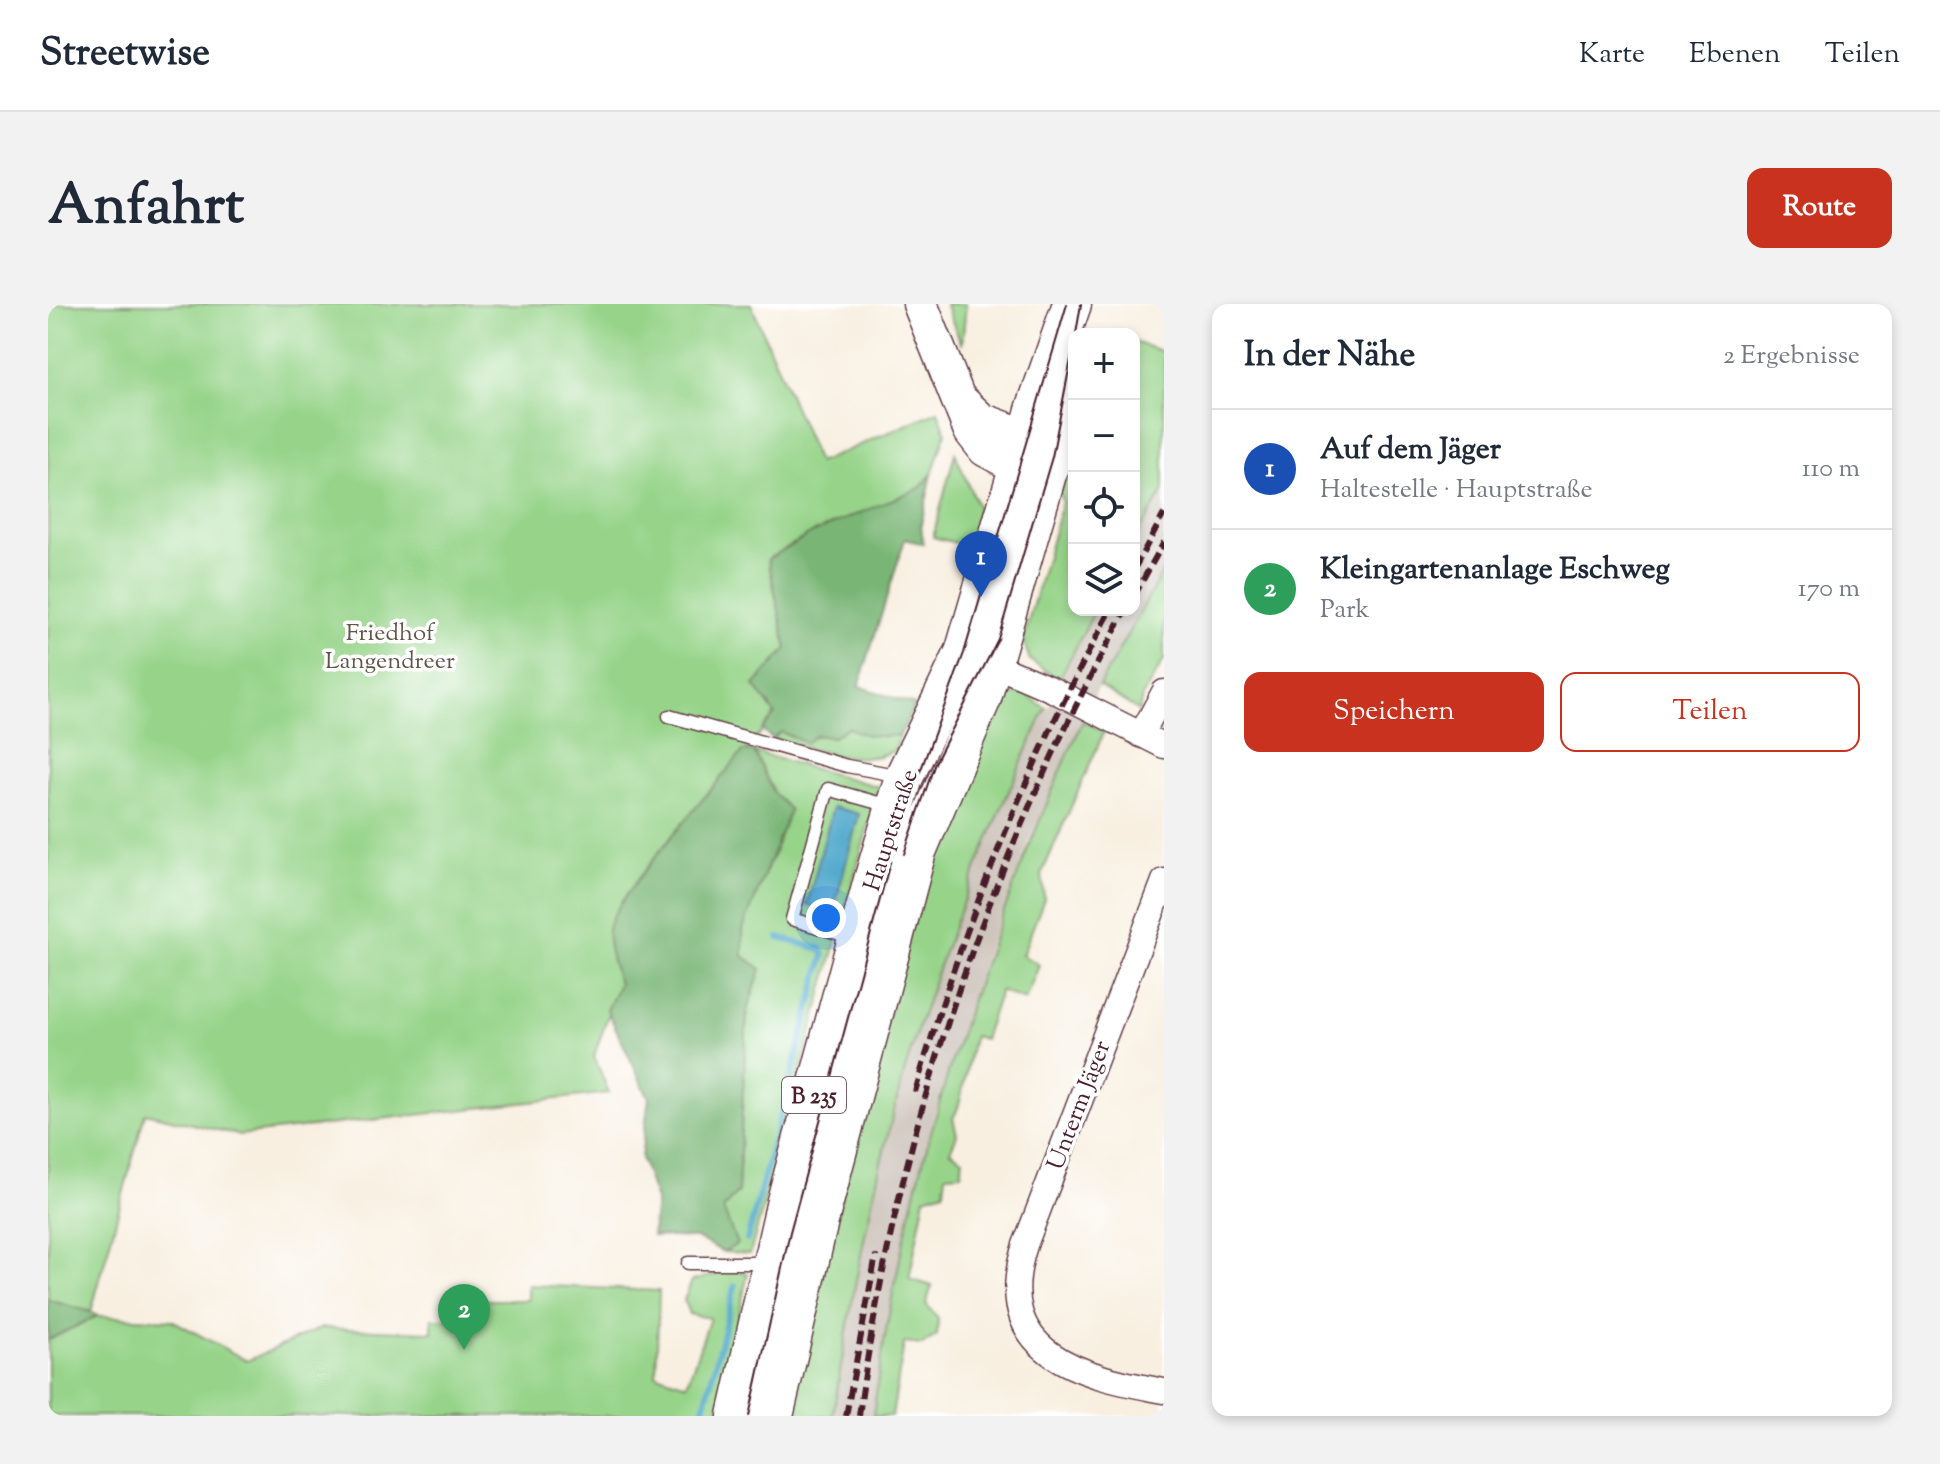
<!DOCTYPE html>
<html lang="de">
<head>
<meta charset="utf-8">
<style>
	:root { --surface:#fff; --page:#f2f2f3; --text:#1f2937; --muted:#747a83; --line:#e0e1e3; --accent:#c8321e }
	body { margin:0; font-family:"Sorts Mill Goudy",serif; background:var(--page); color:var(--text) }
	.controls { position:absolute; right:24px; top:24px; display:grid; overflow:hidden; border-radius:16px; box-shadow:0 4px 12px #0003 }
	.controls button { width:72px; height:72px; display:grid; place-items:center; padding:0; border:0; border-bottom:2px solid var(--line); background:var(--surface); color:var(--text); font:40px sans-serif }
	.you { position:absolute; left:778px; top:614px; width:28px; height:28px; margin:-20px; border:6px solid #fff; border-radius:50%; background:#1a73e8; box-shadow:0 0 0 12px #1a73e833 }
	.badge { display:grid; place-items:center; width:52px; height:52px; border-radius:50%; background:var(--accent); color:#fff; font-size:26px; font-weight:700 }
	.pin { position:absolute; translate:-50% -66px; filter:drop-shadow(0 2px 4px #0008) }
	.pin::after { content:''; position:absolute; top:42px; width:28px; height:24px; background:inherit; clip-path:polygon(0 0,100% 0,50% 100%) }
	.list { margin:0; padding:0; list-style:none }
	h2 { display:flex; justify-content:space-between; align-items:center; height:104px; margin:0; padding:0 32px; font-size:34px }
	h2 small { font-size:26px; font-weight:400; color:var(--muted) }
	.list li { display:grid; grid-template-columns:52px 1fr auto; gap:24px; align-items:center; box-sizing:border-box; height:120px; padding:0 32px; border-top:2px solid var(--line) }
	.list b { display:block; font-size:30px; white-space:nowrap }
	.list p { margin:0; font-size:26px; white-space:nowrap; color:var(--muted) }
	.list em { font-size:26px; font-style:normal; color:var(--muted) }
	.actions { display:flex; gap:16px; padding:24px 32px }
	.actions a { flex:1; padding:18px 0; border:2px solid var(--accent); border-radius:16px; text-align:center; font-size:28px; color:var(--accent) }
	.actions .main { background:var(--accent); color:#fff }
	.icon { flex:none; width:44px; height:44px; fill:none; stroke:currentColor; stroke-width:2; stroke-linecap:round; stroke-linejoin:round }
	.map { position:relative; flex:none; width:1116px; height:1112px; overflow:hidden; border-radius:16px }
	header { display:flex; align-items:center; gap:48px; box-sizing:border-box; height:112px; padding:0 40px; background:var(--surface); border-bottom:2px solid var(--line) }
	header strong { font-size:38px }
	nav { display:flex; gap:44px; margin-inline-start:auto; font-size:28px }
	.intro { display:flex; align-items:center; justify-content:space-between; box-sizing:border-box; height:192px; padding:0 48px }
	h1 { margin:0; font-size:56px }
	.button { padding:20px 36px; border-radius:16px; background:var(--accent); color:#fff; font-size:28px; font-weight:700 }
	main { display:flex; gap:48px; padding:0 48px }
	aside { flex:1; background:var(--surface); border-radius:16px; box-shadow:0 4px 12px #0003 }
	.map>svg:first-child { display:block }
</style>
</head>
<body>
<header>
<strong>Streetwise</strong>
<nav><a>Karte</a><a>Ebenen</a><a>Teilen</a></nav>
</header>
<div class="intro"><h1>Anfahrt</h1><a class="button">Route</a></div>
<main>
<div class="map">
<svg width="1116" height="1112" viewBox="0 0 1116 1112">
	<rect width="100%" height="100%" fill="#fff"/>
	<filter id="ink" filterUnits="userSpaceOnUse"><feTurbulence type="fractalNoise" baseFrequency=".0125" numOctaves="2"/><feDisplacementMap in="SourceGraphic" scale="16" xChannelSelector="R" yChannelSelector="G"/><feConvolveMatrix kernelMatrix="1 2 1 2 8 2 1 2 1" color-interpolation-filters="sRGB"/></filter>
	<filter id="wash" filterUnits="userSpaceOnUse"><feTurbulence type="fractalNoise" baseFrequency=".006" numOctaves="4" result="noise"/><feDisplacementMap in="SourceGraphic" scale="32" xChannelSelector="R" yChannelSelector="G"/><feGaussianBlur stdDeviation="1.8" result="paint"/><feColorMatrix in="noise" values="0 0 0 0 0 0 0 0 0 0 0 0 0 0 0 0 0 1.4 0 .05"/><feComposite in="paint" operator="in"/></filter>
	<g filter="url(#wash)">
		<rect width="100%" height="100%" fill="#f8efe0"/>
		<!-- industrial -->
		<path fill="#ccc2b9" d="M1116 186V265L1051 382 982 534 940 643 886 810 832 1053 825 1112H785L801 1005 838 839 880 693 946 516 1047 306H1086V236Z"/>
		<!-- green -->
		<g fill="#97d48a" stroke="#707a5a" stroke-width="2">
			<path d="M0 0H703L770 159 890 107 898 128 884 170 873 184 765 229 720 255 739 345 728 410 572 601 563 653 571 680 546 752 561 789 191 831 97 809 43 1008 0 996Z"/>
			<path d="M897 0H918L914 41Z"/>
			<path d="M1086 38 1116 48V186L1086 236Z"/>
			<path d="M1026 128V306H1047L1011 376 982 356 975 336 1014 199 1011 186Z"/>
			<path d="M907 149 930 204 920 242 885 233Z"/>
			<path d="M1116 265V356L1094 393 1091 407 1051 382Z"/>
			<path d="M974 388 998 404C955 498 914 593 881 691 834 828 807 970 785 1112H738L880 554 951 394Z"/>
			<path d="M1035 417 1056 428 994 569 996 595 974 651 991 661 977 696 952 687 936 735 926 732C919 753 915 800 905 814L909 831 902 847 915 855 913 869 898 870 896 887 877 893 861 975 884 982 878 1000 890 1014 889 1031 874 1041 856 1039 844 1112H825C856 870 934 638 1035 417Z"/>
			<path d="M800 423C816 433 833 434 852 431L847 446C812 465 762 443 725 435L733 428 785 433Z"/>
			<path d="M706 448 831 483 702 950 676 948 688 940 675 905 690 888 699 707 713 665 694 652 695 625 709 584 727 548 726 490Z"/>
			<path d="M683 966 700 969 669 1112H0V1036L49 1012 124 1016 199 1057 273 1024 384 1028V1015H433L434 996H480V981L611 987 608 1070 639 1080 662 1014 641 1010 636 996 644 977Z"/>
		</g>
		<!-- forest -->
		<g fill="#79b676" stroke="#626a50" stroke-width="2">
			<path d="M884 170 873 220 875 240 857 235 811 382 867 401 852 431C833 434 815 433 800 423L785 433 768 431 758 439 733 428 725 435 714 426 727 410 706 381 739 345 720 255 764 229 872 184Z"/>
			<path d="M695 447 706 448 726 490 742 506 695 625V652L713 665 699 707 690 888 675 905 689 940 676 948 648 934 604 932 608 897 593 854 601 794 559 706 571 680C566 663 558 643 560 625 565 595 671 478 695 447Z"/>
			<path d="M0 996 43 1008 49 1012 0 1036Z"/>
		</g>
		<!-- water -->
		<path fill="#4fa7cc" stroke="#4c637c" stroke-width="2" d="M785 503 811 510 785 608 759 601Z"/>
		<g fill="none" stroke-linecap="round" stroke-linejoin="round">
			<!-- stream -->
			<g stroke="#4fa7cc" stroke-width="6">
				<path d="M769 615 773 599"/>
				<path d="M699 936 776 651 773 645 731 634"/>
				<path d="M654 1112 687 982"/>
			</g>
		</g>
	</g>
	<g filter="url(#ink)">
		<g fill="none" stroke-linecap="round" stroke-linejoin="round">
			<!-- lane casing -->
			<g stroke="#643e46" stroke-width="15">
				<g id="lane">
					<path d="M621 412 799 462 853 472"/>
					<path d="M805 634 744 615 780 485 841 502"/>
					<path d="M640 959H720"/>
				</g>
			</g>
			<!-- street casing -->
			<g stroke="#643e46" stroke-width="27">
				<g id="street">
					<path d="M933 355 1005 386 1116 442"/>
					<path d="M1093 431 1116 388"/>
					<path d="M1116 577 977 941C942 1050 1032 1072 1116 1087"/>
				</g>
			</g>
			<!-- secondary casing -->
			<g stroke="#643e46" stroke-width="37">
				<g id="secondary">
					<path d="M872 0 923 127 937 145 970 163 995 156"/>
					<path d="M914 98 933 116 979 133 1001 151"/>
				</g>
			</g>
			<!-- primary casing -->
			<g stroke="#643e46" stroke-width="41">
				<g id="primary">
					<path d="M689 1112 738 897 825 576 856 473 916 349 988 103 1024 0"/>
					<path d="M726 1112 771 917 869 547 934 394 1004 153 1020 62"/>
				</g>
			</g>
			<!-- lane -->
			<use href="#lane" stroke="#fff" stroke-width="12"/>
			<!-- street -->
			<use href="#street" stroke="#fff" stroke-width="24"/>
			<!-- secondary -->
			<use href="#secondary" stroke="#fff" stroke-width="34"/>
			<!-- primary -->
			<use href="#primary" stroke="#fff" stroke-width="38"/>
			<!-- tram -->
			<g stroke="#4a1f2b" stroke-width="2">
				<path d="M1028 30 1033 0"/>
				<path d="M856 550 887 459 950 335 1004 153 1026 40"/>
				<path d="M701 1112 742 928 851 525 916 349 1019 0"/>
			</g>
			<!-- rail -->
			<g stroke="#4a1f2b" stroke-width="6" stroke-dasharray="12 6" stroke-linecap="butt">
				<path d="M1086 265 1116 210"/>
				<path d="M1086 292 1116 238"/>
				<path d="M867 788C916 620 979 459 1063 306"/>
				<path d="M798 1112 828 951"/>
				<path d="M811 1112C848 831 941 554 1078 306"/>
			</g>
		</g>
	</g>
	<g text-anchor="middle" stroke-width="7" stroke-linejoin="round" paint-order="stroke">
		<!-- shield labels -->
		<rect fill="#fff" stroke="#80626b" stroke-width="2" x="734" y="773" width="64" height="36" rx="6"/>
		<g font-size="22" font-weight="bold" fill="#4a1f2b">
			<text x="766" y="799">B 235</text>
		</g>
		<!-- park labels -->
		<g font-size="24" fill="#615548" stroke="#fff">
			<text x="342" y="336">Friedhof<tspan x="342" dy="28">Langendreer</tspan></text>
		</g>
		<!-- street labels -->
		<g font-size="24" fill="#4a1f2b" stroke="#fff">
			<text transform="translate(842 526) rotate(-72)" y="8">Hauptstraße</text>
			<text transform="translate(1030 801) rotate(-69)" y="8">Unterm Jäger</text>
		</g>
	</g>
</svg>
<div class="controls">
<button>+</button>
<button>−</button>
<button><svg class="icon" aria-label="locate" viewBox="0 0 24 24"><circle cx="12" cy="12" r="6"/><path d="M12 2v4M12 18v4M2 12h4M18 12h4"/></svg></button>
<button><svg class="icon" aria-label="layers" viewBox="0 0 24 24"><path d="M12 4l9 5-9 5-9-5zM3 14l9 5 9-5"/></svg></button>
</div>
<div class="you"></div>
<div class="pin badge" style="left:933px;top:293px;background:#1a4fb4">1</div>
<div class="pin badge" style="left:416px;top:1046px;background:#2e9e5b">2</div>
</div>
<aside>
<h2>In der Nähe<small>2 Ergebnisse</small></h2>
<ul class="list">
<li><span class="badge" style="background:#1a4fb4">1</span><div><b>Auf dem Jäger</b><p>Haltestelle · Hauptstraße</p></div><em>110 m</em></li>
<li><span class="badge" style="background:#2e9e5b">2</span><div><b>Kleingartenanlage Eschweg</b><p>Park</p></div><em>170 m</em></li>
</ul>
<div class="actions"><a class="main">Speichern</a><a>Teilen</a></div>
</aside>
</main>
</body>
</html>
